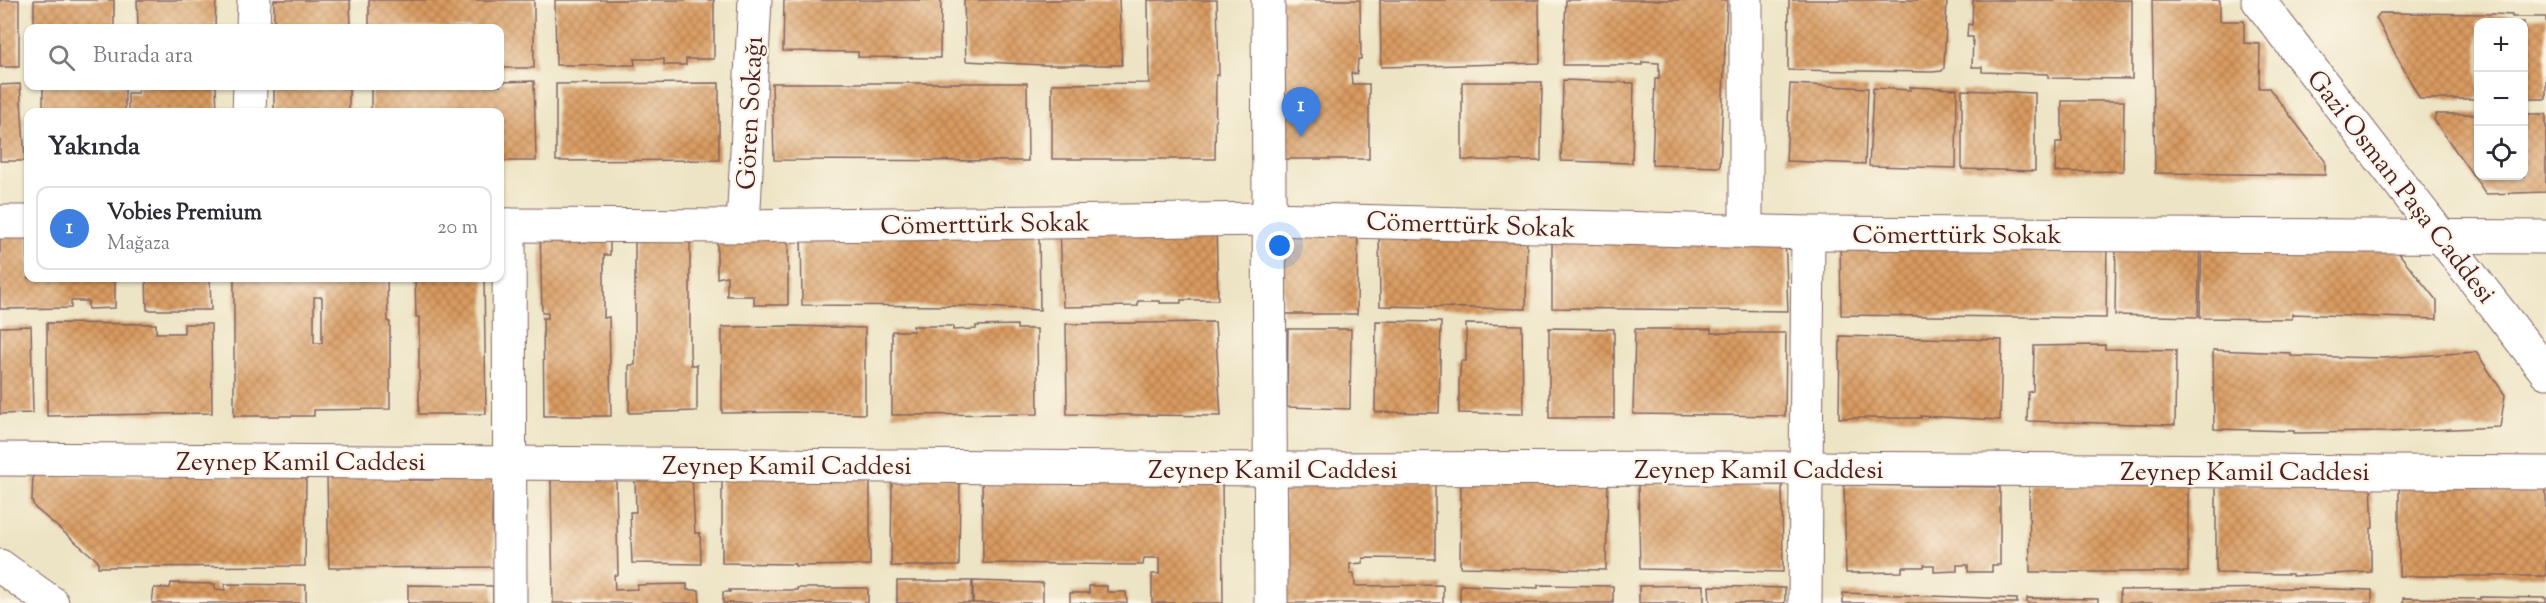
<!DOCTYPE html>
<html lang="tr">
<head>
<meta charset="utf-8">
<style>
	:root { --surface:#fff; --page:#f7f7f7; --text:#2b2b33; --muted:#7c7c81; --line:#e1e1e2; --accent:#1a73e8 }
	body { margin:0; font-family:"Sorts Mill Goudy",serif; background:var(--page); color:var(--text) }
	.controls { position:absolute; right:18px; top:18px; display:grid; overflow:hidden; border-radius:12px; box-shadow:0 2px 4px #0004 }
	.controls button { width:54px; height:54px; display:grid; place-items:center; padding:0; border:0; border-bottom:2px solid var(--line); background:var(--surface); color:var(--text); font:30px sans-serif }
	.you { position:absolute; left:1280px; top:246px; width:21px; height:21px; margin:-15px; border:4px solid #fff; border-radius:50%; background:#1a73e8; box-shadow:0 0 0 9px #1a73e833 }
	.badge { display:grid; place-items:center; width:39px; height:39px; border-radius:50%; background:var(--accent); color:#fff; font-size:20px; font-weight:700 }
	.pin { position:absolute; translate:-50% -50px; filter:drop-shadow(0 2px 3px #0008) }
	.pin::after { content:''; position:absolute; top:32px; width:21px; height:18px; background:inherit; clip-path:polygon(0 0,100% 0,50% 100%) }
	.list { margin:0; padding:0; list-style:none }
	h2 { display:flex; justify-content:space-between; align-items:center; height:78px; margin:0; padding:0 24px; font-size:26px }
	h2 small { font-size:20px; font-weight:400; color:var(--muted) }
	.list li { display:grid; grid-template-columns:39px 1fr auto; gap:18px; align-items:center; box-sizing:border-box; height:84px; margin:0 12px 12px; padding:0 12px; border:2px solid var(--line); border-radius:12px }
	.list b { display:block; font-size:22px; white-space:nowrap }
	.list p { margin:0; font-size:20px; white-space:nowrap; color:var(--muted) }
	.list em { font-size:20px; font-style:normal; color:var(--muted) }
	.icon { flex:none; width:33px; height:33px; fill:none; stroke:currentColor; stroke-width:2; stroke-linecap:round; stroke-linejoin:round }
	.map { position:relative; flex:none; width:2546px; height:603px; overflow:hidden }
	.search { position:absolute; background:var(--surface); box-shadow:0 2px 4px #0004; left:24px; top:24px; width:480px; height:66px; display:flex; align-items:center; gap:15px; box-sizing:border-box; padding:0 21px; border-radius:12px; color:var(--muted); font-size:22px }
	.panel { position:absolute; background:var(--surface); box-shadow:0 2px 4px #0004; left:24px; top:108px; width:480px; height:174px; border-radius:12px }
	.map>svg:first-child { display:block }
</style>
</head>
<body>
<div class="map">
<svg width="2546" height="603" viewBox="0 0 2546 603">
	<defs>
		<pattern id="building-cross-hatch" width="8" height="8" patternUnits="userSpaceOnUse" patternTransform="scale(1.5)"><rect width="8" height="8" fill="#d99b61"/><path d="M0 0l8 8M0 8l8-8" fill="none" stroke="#b27e50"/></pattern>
	</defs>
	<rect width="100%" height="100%" fill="#fcf5e5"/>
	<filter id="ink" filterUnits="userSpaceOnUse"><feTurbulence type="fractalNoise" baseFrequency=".0167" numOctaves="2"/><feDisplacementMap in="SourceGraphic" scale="12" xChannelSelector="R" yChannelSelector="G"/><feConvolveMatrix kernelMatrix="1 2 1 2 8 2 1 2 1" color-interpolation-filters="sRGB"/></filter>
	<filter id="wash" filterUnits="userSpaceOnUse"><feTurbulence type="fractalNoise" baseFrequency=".008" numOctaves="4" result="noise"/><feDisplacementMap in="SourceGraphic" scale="24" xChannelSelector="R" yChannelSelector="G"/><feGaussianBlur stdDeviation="1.35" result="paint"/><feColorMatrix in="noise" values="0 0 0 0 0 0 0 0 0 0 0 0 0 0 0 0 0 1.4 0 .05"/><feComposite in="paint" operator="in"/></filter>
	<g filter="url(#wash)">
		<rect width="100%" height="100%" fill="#ede4c5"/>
		<g id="blocks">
			<!-- building -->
			<g fill="url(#building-cross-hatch)" fill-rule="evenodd">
				<rect x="0" y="0" width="19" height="67"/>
				<rect x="34" y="0" width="80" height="28"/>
				<path d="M137 0H216L215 28H138Z"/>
				<path d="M274 0H350L351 28H274Z"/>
				<path d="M369 0H534V68H500V28H369Z"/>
				<path d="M555 0H714V59H686V65H664V59H634L635 65H556Z"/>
				<path d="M784 0H941L940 58 858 57V52L783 51Z"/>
				<path d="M964 0H1119L1122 65H1044L966 61Z"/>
				<path d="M1148 0H1217L1219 75H1216L1215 159H1052V84L1149 83Z"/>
				<path d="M1281 0H1360L1361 59H1358L1357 74 1351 73 1352 84H1369V159H1283Z"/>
				<path d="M1380 0H1539L1540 63 1381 67Z"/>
				<path d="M1566 0H1727L1720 167 1652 165 1655 79H1659V63L1642 62V65H1563Z"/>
				<path d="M1789 0H1947L1944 68 1942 71 1932 72 1788 70Z"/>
				<path d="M1973 0H2132V79L2048 78V74L1982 72V67H1972L1973 37H1967L1968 24 1972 25Z"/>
				<path d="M2152 0H2220V21H2244V43L2260 44 2259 88H2269L2325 161V175L2155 173Z"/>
				<path d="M2380 13 2494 14 2512 15V17H2546V99H2524V22H2478V99H2420L2376 18Z"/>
				<path d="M1563 80 1634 83 1632 163 1561 161Z"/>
				<path d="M534 81 536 161H500V112H371V86H500V82Z"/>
				<path d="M1462 82H1542L1541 161 1462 160Z"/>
				<path d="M719 83V160L556 161V84Z"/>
				<path d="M772 83H1027L1028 161 774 160Z"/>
				<path d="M20 84 25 161H0V85Z"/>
				<path d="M1790 84 1868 88 1865 164 1786 161Z"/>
				<rect x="43" y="86" width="82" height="26"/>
				<path d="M138 86H216L217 112H128V93H138Z"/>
				<rect x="274" y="86" width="75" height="26"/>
				<path d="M1910 87 1957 89 1956 168 1869 166 1873 88 1910 90Z"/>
				<path d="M1962 90 2035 93V171L1962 169Z"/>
				<path d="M2062 101H2124L2123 171 2055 172 2056 142H2062Z"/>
				<path d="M2524 108H2527L2528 114H2546V192L2486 194 2434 120 2436 114H2478V176H2524Z"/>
				<path d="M801 226 1039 230 1040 310 966 306 802 305Z"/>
				<path d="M1358 226 1357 314H1283V227Z"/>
				<path d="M1216 227 1218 300H1181V303H1160V301H1138V306L1063 307 1060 228Z"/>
				<path d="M610 228V255H604V318L609 317 611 416H544L543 318H548V313H542L540 229Z"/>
				<path d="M788 229V305H754V296H727V276L717 278V230Z"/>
				<path d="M635 230H690V352L691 365H697V411L629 413V365H635Z"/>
				<path d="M1379 230 1527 233 1526 309 1380 306Z"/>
				<path d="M28 232V278H115V308L88 309V301H71V308L0 309V233Z"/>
				<path d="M1552 232 1785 236 1788 311 1552 308Z"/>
				<path d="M1840 237 2107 239 2106 318 1841 315Z"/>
				<path d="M2116 239H2200L2198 317 2115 315Z"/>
				<path d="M2202 240 2393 246 2437 301V319L2292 314V319L2200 318Z"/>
				<path d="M146 278H210L211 310H147Z"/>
				<path d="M234 278H387L388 322H390V409L314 410V416H234ZM314 297H322V343H314Z"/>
				<path d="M415 278H484L486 414H419V317H416Z"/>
				<path d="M1376 321 1441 322 1439 413 1375 412Z"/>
				<path d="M1215 322 1221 416 1067 414 1066 324Z"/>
				<path d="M47 323 156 324V333H184V324H211L212 413 47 416Z"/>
				<path d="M1466 324 1522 325 1523 414 1459 413V382L1461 361H1466Z"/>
				<path d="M1017 325V329H1037L1038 414 892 415V331H914L913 326H953V330L976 329V326Z"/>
				<path d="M31 326 33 413 0 414V327Z"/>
				<path d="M793 326 865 328V414L793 412 722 413V327Z"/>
				<path d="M1549 328 1614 329V418H1549Z"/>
				<path d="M1288 329H1351L1350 409 1287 407Z"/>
				<path d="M1635 329H1711V333H1786L1785 416 1633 414Z"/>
				<path d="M1840 336 2002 340 2000 420 1921 416V418H1839Z"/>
				<path d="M2105 345V349L2176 350 2175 425 2027 421 2028 392 2033 391 2034 346Z"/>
				<path d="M2213 350 2291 353V356L2383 358 2476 352 2505 395 2500 427 2385 432 2294 433V431L2214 429Z"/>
				<path d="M722 474 870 476V565L795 566V564L722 563Z"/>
				<path d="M33 475 306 476 305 566 98 567V561L35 508 32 501Z"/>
				<path d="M493 475 492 521 496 567 329 568 327 476H409V480H433V476Z"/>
				<path d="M692 475 695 533H700L701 564 632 563 630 512H636L635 478Z"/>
				<path d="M892 475 960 476 959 566H891Z"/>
				<path d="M982 476 1222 478 1223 603H1152V574H1159V558H1144L1143 565 983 563Z"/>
				<path d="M616 479 618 575H614L615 590 637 589V585L687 584V590H699L700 603H553L551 480Z"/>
				<path d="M1282 479 1435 482V559L1363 558V563L1350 564V574H1354L1355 586 1443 585V603H1286Z"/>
				<path d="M1461 480 1608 482 1606 570 1460 567Z"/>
				<path d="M1638 482 1782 485 1783 572 1640 569Z"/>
				<path d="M2029 482H2188V572H2030Z"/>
				<path d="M2216 484 2371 485 2373 528H2371V572L2292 576V574L2216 573Z"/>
				<path d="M2399 484 2546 486V576H2399Z"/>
				<path d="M1844 485 2000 487V565H1992V572H1968V565H1957V571L1934 572V565H1924V567H1902V572L1846 573Z"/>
				<rect x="897" y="581" width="75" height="22"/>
				<path d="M973 581 1043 583V603H973Z"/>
				<path d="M171 583 215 584V589L225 590V584L306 585V603H152L154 588H170Z"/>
				<path d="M408 585 493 586V603H408Z"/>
				<path d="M1460 585 1538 588V585L1613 586V603H1460Z"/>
				<path d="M1704 585V603H1639V586Z"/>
				<path d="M1089 586H1107V592H1126L1127 603H1070V593H1089Z"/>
				<path d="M1709 586 1785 588V603H1710Z"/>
				<path d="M797 588H868V603H723V592H730L729 590H797Z"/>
				<path d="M2294 588 2372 590V603H2120V590Z"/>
				<path d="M1843 593 2017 599V603H1843Z"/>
				<path d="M2480 597 2546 598V603H2403V598L2480 599Z"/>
				<path d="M2027 598 2098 599V603H2027Z"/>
			</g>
		</g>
	</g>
	<g filter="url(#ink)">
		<use href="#blocks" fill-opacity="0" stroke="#836461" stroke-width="1.5"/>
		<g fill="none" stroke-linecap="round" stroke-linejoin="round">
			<!-- minor casing -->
			<g stroke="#836461" stroke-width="35">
				<g id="minor">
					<path d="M1268 0 1271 603"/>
					<path d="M1746 0V232"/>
					<path d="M2258 0 2546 372"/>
					<path d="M253 28 254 0"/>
					<path d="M249 112 250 86"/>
					<path d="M0 222H28"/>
					<path d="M500 225 743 226 1269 219 1808 233 2546 237"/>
					<path d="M509 225 510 603"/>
					<path d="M743 226 755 0"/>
					<path d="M0 459 1270 469 1805 468 2546 473"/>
					<path d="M0 566 52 603"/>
					<path d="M1805 603 1808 233"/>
				</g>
			</g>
			<!-- minor -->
			<use href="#minor" stroke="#fff" stroke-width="33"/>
		</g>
	</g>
	<g text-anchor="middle" stroke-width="4.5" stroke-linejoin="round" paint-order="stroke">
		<!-- street labels -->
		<g font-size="26" fill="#4a1f2b" stroke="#fcf5e5">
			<text transform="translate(749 113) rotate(-87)" y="9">Gören Sokağı</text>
			<text transform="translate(2402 186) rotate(52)" y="9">Gazi Osman Paşa Caddesi</text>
			<text transform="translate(985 223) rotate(-1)" y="9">Cömerttürk Sokak</text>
			<text transform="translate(1471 224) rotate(2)" y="9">Cömerttürk Sokak</text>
			<text x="1957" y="243">Cömerttürk Sokak</text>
			<text x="301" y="470">Zeynep Kamil Caddesi</text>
			<text x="787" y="474">Zeynep Kamil Caddesi</text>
			<text x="1273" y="478">Zeynep Kamil Caddesi</text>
			<text x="1759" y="478">Zeynep Kamil Caddesi</text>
			<text x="2245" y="480">Zeynep Kamil Caddesi</text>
		</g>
	</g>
</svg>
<div class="controls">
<button>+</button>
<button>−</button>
<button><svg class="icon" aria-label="locate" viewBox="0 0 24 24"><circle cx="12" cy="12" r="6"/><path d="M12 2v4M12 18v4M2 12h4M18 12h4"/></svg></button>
</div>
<div class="you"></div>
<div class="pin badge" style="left:1301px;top:137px;background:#3f7fe0">1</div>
<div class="search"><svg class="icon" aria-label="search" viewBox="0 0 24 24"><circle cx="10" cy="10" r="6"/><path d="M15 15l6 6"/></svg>Burada ara</div>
<section class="panel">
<h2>Yakında<small></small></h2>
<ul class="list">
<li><span class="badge" style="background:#3f7fe0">1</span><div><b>Vobies Premium</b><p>Mağaza</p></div><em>20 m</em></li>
</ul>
</section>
</div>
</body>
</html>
